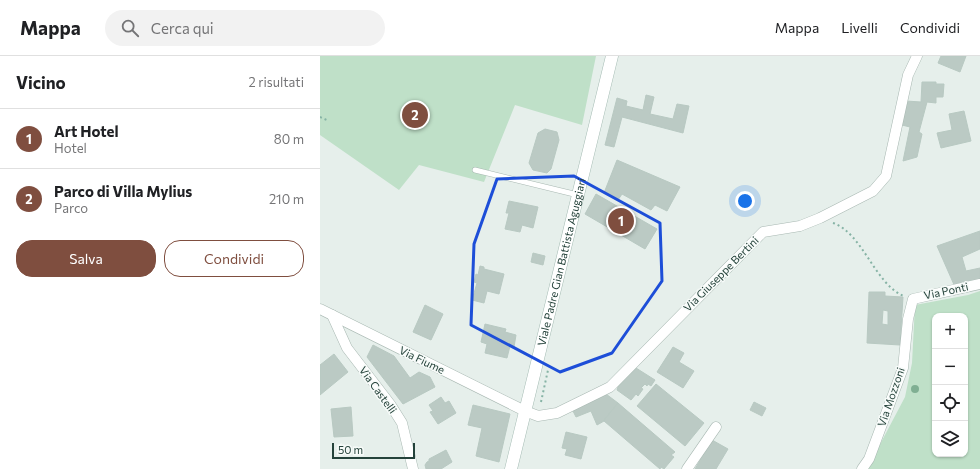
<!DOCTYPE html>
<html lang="it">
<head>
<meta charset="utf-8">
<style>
	:root { --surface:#fff; --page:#f2f2f2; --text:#202124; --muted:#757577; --line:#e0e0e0; --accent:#7f4e3f }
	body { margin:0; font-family:Commissioner,sans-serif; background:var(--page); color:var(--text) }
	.controls { position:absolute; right:12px; bottom:12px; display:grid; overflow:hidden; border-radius:8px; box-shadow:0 1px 3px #0004 }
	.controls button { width:36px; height:36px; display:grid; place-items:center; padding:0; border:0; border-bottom:1px solid var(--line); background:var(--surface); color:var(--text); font:20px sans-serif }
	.scale { position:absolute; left:12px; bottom:10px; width:83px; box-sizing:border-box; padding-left:4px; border:2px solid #24423a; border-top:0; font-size:11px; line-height:14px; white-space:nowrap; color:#24423a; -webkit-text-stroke:3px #f7fbf9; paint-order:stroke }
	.you { position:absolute; left:425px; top:145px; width:14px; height:14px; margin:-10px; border:3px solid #fff; border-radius:50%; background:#1a73e8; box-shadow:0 0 0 6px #1a73e833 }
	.badge { display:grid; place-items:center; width:26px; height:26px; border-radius:50%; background:var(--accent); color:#fff; font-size:13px; font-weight:700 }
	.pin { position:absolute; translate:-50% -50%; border:2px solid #fff; box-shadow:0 1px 4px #0006 }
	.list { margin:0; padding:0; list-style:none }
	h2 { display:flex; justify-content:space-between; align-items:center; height:52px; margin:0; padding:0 16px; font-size:17px }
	h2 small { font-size:13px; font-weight:400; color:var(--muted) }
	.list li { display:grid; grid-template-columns:26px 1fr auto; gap:12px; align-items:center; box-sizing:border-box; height:60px; padding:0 16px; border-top:1px solid var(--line) }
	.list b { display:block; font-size:15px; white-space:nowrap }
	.list p { margin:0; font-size:13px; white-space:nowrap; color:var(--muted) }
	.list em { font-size:13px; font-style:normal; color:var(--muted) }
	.actions { display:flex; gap:8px; padding:12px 16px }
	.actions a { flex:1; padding:9px 0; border:1px solid var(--accent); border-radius:16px; text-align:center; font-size:14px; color:var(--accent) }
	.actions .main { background:var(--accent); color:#fff }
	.icon { flex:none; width:22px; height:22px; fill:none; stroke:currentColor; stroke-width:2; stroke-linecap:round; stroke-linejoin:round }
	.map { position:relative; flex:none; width:660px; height:413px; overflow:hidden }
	header { display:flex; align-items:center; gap:24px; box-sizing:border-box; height:56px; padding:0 20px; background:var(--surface); border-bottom:1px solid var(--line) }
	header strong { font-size:19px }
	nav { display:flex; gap:22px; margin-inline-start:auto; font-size:14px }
	.search { width:280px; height:36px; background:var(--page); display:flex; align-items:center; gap:10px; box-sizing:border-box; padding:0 14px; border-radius:22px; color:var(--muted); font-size:15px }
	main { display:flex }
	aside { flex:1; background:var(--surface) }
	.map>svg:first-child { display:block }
</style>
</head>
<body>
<header>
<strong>Mappa</strong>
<div class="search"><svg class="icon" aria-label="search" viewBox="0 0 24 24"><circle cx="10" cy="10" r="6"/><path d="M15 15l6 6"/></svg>Cerca qui</div>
<nav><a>Mappa</a><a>Livelli</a><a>Condividi</a></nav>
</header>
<main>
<aside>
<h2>Vicino<small>2 risultati</small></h2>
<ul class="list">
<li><span class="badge">1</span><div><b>Art Hotel</b><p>Hotel</p></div><em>80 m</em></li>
<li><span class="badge">2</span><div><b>Parco di Villa Mylius</b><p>Parco</p></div><em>210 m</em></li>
</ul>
<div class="actions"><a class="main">Salva</a><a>Condividi</a></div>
</aside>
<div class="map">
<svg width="660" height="413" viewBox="0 0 660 413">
	<rect width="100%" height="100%" fill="#e6efeb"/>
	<!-- green -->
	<g fill="#bfe0c8" fill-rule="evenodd">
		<path d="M0 0H276L262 69 195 49 164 126 99 109 79 134 0 79Z"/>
		<path d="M660 235V413H547L585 341 592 307 595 249 648 239ZM615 260H645V398H615Z"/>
	</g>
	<!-- building -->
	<g fill="#bbcac4" stroke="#b8c9c2" fill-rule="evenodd">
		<path d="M621 0H646L640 16 618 7Z"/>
		<path d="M602 26H616V28H624L623 41H616V47L607 46 599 76 602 78 597 101 583 105 590 71 582 69 586 45 601 46Z"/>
		<path d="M326 39 334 41 330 58 353 63 357 48 369 50 363 77 302 61 294 91 285 89 297 42 307 45 306 50 323 54Z"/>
		<path d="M644 55 651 85 621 92 617 77 632 74 629 58Z"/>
		<path d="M225 73 237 76 239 84 231 113 227 117 213 114 209 107 218 77Z"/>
		<path d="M297 104 360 131 347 155 335 149 331 154 302 138 298 144 284 137Z"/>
		<path d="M276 138 337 173 325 193 265 158Z"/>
		<path d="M189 145 218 151 213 172 202 169 200 176 185 173 189 157H186Z"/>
		<path d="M660 175V193L642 201 646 215 660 212V225L635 231 617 190Z"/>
		<path d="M213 197 225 200 223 209 211 206Z"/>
		<path d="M160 210 164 211V213L184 218 179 238 167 235 164 247 152 244 157 227 154 226 156 218 158 219Z"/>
		<path d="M549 236H565V240L583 241 580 289 547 287ZM563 254 568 255V269L562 268Z"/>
		<path d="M105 249 123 258 111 284 93 276Z"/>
		<path d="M165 268 186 273 185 276 196 279 194 291 190 290 187 302 165 297 167 288 161 286Z"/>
		<path d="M53 289 74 300 90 322 99 316 110 321 115 331 83 348 47 301Z"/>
		<path d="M353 291 364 297 359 306 374 315 363 332 337 316Z"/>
		<path d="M14 298 28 316 0 339V309Z"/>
		<path d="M316 312 335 324 331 330 328 328 327 330 325 328 321 332 323 333 318 340 316 338 311 344 297 334 298 331Z"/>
		<path d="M336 328 384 367 365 390 317 350Z"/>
		<path d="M286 338 298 347 285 363 284 365 277 369 271 355 256 361 252 353Z"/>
		<path d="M121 341 125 347 129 345 136 357 118 368 110 356 113 355 109 349Z"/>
		<path d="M434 346 446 352 442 360 430 354Z"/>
		<path d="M298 347 355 396 351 399 354 401 344 413 341 411 340 413 284 365 285 363Z"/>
		<path d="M153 349 190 358 179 406 156 400 162 372 148 369Z"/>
		<path d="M31 351 33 380 14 381 11 353Z"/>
		<path d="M246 376 267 381 261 403 245 399 247 393 242 392Z"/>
		<path d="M392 384 408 393 396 413H375Z"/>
		<path d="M126 394 132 406 121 413H106L105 409 107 406 109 405V403Z"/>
	</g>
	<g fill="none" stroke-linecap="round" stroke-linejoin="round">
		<!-- lane casing -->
		<g stroke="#a8b8b2" stroke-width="6">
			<path id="lane" d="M155 114 258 139"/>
		</g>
		<!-- street casing -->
		<g stroke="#a8b8b2" stroke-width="11">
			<g id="street">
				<path d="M0 253 205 355 218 360 237 357 290 331 443 176 480 170 500 162 553 135 566 120 588 19 597 0"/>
				<path d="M12 259 27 292 70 348 82 367 93 413"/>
				<path d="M367 413 396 371"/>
				<path d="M542 413 549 403 583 312 588 263 593 243 660 228"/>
			</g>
		</g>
		<!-- secondary casing -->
		<g stroke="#a4bbb3" stroke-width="13">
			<g id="secondary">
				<path id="s1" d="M191 413 292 0"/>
			</g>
		</g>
		<!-- path -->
		<g stroke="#86b3a5" stroke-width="2" stroke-dasharray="2 3" stroke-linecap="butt">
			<path d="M0 61 9 65"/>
			<path d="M513 167C543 177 555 229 584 240"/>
			<path d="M221 346 228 314"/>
		</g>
		<!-- lane -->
		<use href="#lane" stroke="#fff" stroke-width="5"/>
		<!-- street -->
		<use href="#street" stroke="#fff" stroke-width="10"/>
		<!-- secondary -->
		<use href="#secondary" stroke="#fff" stroke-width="12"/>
	</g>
	<!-- trees -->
	<circle fill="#80af93" cx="595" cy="333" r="4"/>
	<!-- marked area -->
	<path fill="none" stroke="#1d4ed8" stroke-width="3" stroke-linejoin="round" d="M254 120 340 167 342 225 292 297 240 316 151 269 154 188 177 123Z"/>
	<g text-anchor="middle" stroke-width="3" stroke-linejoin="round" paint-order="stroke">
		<!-- street labels -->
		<g font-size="11" fill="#24423a" stroke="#f7fbf9">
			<text dy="4" stroke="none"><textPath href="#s1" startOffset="213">Viale Padre Gian Battista Aguggiari</textPath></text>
			<text transform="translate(401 218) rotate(-45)" y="4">Via Giuseppe Bertini</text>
			<text transform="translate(626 235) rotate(-12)" y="4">Via Ponti</text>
			<text transform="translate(102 304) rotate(26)" y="4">Via Fiume</text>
			<text transform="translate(58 334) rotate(54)" y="4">Via Castelli</text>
			<text transform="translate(571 341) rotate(-71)" y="4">Via Mozzoni</text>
		</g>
	</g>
</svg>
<div class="controls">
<button>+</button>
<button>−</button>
<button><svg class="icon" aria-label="locate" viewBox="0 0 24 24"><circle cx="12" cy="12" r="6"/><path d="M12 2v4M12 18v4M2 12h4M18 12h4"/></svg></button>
<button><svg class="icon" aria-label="layers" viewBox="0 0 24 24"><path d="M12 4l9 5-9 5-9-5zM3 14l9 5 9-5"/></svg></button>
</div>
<div class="scale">50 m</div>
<div class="you"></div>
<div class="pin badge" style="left:301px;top:165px">1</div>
<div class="pin badge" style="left:95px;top:59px">2</div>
</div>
</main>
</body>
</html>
